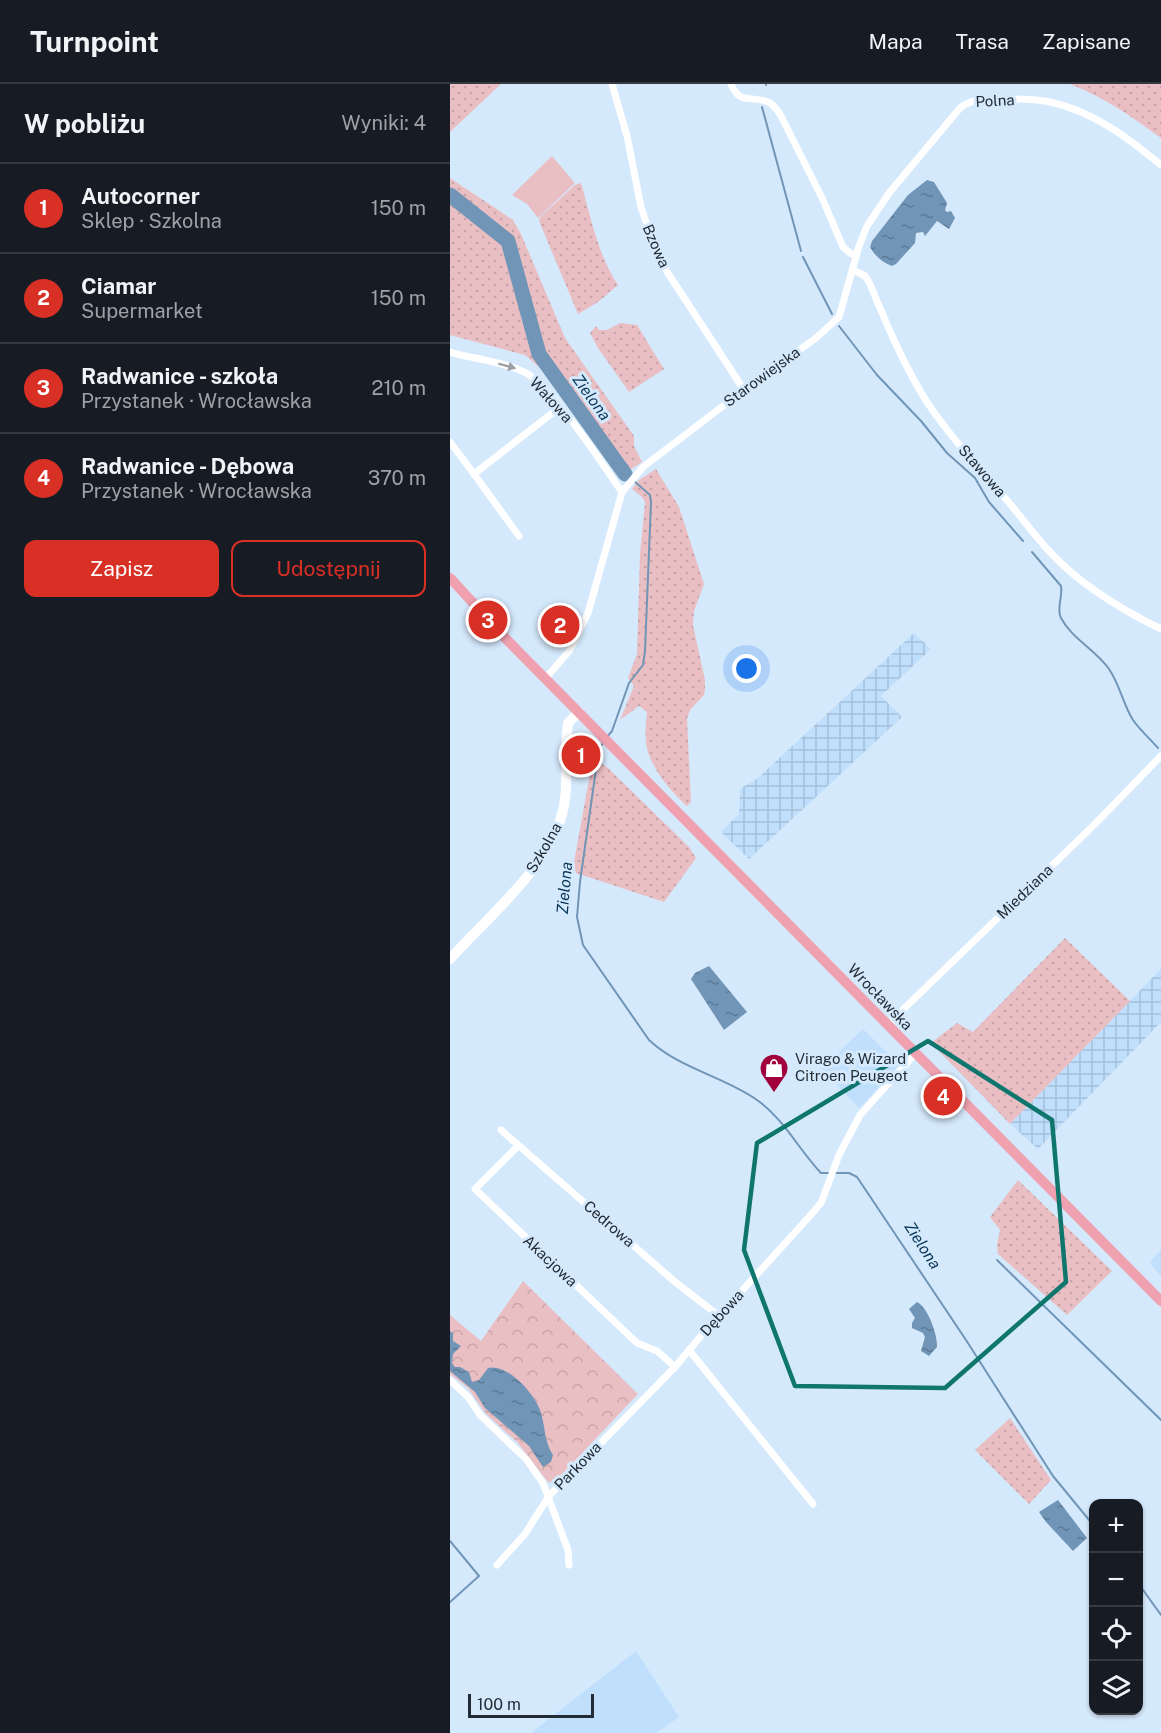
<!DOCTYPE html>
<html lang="pl">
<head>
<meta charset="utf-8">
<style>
	:root { --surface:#171b24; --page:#242831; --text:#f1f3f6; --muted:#9ea1a6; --line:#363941; --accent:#d93025 }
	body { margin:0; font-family:"Public Sans",sans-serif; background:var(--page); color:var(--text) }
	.controls { position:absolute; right:18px; bottom:18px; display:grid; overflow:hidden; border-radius:12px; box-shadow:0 2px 4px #0004 }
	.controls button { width:54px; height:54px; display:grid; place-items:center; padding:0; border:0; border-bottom:2px solid var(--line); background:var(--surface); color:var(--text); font:30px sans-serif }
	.scale { position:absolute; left:18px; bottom:15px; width:126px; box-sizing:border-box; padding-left:6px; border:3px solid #232c35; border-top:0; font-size:16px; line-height:21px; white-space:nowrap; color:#232c35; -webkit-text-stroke:4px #d5e9fc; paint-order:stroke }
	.you { position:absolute; left:297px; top:585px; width:21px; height:21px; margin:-15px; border:4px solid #fff; border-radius:50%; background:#1a73e8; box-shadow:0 0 0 9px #1a73e833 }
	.badge { display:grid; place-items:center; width:39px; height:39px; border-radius:50%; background:var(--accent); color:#fff; font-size:20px; font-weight:700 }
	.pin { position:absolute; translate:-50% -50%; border:3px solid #fff; box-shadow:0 2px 6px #0006 }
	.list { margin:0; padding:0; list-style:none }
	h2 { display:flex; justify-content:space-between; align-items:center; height:78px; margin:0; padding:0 24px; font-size:26px }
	h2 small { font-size:20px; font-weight:400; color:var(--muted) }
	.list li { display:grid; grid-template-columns:39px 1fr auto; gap:18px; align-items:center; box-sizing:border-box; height:90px; padding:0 24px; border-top:2px solid var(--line) }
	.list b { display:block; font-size:22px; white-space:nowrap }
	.list p { margin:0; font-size:20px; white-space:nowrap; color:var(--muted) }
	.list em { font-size:20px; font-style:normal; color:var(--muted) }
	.actions { display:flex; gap:12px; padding:18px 24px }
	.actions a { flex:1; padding:14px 0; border:2px solid var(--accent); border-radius:12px; text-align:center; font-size:21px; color:var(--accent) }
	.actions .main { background:var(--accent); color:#fff }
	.icon { flex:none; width:33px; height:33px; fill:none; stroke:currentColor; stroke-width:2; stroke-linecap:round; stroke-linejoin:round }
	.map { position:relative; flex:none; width:711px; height:1649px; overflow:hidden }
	header { display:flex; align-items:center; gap:36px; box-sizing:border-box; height:84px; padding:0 30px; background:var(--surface); border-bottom:2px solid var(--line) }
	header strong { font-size:28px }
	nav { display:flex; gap:33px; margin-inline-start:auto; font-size:21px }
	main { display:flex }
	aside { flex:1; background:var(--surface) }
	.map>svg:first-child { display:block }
</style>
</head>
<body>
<header>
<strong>Turnpoint</strong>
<nav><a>Mapa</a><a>Trasa</a><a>Zapisane</a></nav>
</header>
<main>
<aside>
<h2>W pobliżu<small>Wyniki: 4</small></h2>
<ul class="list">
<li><span class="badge">1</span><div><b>Autocorner</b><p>Sklep · Szkolna</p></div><em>150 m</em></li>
<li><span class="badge">2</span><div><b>Ciamar</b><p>Supermarket</p></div><em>150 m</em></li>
<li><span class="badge">3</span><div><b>Radwanice - szkoła</b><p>Przystanek · Wrocławska</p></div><em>210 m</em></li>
<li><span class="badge">4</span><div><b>Radwanice - Dębowa</b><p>Przystanek · Wrocławska</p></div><em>370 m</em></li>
</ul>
<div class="actions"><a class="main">Zapisz</a><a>Udostępnij</a></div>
</aside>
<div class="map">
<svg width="711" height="1649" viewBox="0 0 711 1649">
	<defs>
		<pattern id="industrial-grid" width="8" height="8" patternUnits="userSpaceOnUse" patternTransform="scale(1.5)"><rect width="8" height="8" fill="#c0dffc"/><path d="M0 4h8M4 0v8" fill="none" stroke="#a5c0d9"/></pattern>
		<pattern id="grass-dots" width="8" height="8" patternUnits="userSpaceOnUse" patternTransform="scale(1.5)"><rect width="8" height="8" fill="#e9bfc4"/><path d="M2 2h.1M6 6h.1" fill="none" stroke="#c8a4a9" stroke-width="1.8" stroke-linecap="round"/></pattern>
		<pattern id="park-crowns" width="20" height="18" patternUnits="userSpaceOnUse" patternTransform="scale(1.5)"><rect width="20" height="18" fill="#e9bfc4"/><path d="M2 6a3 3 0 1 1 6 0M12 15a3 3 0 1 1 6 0" fill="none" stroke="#c8a4a9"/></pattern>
		<pattern id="water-ripples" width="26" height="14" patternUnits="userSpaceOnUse" patternTransform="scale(1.5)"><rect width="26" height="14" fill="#7095b6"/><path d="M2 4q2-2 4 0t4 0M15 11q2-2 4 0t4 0" fill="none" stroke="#5c7a95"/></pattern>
	</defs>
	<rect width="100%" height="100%" fill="#d5e9fc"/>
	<!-- built -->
	<g fill="#c0dffc">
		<path d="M413 945 449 981 409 1024 372 985Z"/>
		<path d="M711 1166V1192L701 1181V1177Z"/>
		<path d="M186 1567 229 1633 206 1649H81Z"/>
	</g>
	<!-- industrial -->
	<g fill="url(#industrial-grid)">
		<path d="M464 549 481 565 431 612 452 633 299 775 271 748 289 730 290 705 308 694Z"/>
		<path d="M711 885V938L588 1065 560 1040Z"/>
	</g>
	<!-- grass -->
	<g fill="url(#grass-dots)">
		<path d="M0 0H51L0 48Z"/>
		<path d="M620 0H711V54C682 33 654 13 620 0Z"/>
		<path d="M0 94 63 136 71 150 115 254 184 352V362L192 378 170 392 89 283 75 271 0 251Z"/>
		<path d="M131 99C141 134 148 171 168 201L148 218 128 230 89 137 90 133 125 101Z"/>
		<path d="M170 239 187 241 214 285 179 308 148 264 140 249 146 242 149 246H157Z"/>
		<path d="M206 385 229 423 254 500 244 527 243 541 255 596V606L254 611 240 626 237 635 241 718 237 722C220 707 198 681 196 658 195 648 196 638 197 628L189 622 170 636 184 602 178 594 187 570 190 470 195 418 192 413 182 405 189 396Z"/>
		<path d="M143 673 158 684 239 763 246 774 214 818 126 789 124 778Z"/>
		<path d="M615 854 680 917 560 1040 481 959 507 939 523 948Z"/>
		<path d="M568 1096 662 1187 617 1231 548 1170 547 1161 550 1146 540 1133Z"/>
		<path d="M560 1334 601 1396 579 1420 525 1366Z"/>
	</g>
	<!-- park -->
	<path fill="url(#park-crowns)" d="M73 1197 188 1310 103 1400 97 1397 67 1358 36 1330 18 1304 0 1290V1231L31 1257Z"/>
	<!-- garden -->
	<path fill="#e9bfc4" d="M102 72 125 99 88 134 77 120 62 111Z"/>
	<!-- water -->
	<g fill="url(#water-ripples)">
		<path d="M477 96 484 98 497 119 495 126 497 128 501 127 505 134 499 145 487 137 475 152 473 148 466 149 465 159 446 180 442 182C432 178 425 172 420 163L422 157 458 111Z"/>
		<path d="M259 882 297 928 274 946 241 895 245 889Z"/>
		<path d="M467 1218C478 1223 488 1252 487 1263L479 1272 471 1267 475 1253 473 1249 462 1244V1239L465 1234 459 1225Z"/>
		<path d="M0 1247 3 1249V1257L11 1262 3 1270 2 1279 5 1283H10L19 1288 22 1298 29 1296 38 1284C57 1279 84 1309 90 1326 96 1343 93 1354 103 1371L101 1378 93 1383 79 1362 35 1324 25 1308 0 1287Z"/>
		<path d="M608 1416 637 1454 623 1467 596 1438 589 1428Z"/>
	</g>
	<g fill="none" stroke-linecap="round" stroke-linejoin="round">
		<!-- stream -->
		<g stroke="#7095b6" stroke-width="2">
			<path d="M316 1V0"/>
			<path d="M312 23 351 167"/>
			<path d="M353 173 382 230"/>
			<path d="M389 242 427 291 471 337 497 369 525 394 539 418 573 457"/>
			<path d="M582 468 611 502C613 513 606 525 611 534 622 555 646 566 659 585 670 601 673 620 683 636 690 646 700 655 708 664"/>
			<path d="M157 653 162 647 179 599 193 581 195 567 201 418 200 411 184 397"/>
			<path d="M154 658 149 664 130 798 127 833 133 861 199 956C230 985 273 992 307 1016 334 1035 349 1066 371 1089H379"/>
			<path d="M385 1089H399L407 1093 516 1256 603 1392 644 1442"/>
			<path d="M547 1176 711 1336"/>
			<path d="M0 1457 29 1492 0 1518"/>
			<path d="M688 1499 711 1531"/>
		</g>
		<!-- river -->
		<path stroke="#7095b6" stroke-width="15" d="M0 111 58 157 89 270 175 390"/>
		<!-- street -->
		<g stroke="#fff" stroke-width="7">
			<path d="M162 0 177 52 191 123 203 159 216 186 294 306"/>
			<path d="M281 0C289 20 299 12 315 17 322 18 326 25 330 30L373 116 393 163 400 169 406 172"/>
			<path d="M403 186 415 192 419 198C435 236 451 275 472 310 495 348 527 380 555 414 570 431 583 450 599 467 630 501 670 525 711 545"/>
			<path d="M0 268C24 275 50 277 72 287 100 298 152 380 172 408"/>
			<path d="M0 358 24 390 110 323"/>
			<path d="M24 390 69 452"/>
			<path d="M95 595 120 566 138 529 172 408 193 383 294 306 366 254 389 233 409 162 417 142 439 109 510 24C524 13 541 15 558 15 572 15 586 15 600 18 643 27 678 54 711 81"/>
			<path d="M437 941 644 741 711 672"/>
			<path d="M51 1046 224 1197 269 1232"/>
			<path d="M68 1062 25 1105 187 1259 207 1267 225 1283"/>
			<path d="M239 1266 363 1420"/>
			<path d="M0 1296 18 1313 30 1331 76 1375 93 1399 118 1466 119 1481"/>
			<path d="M47 1481 75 1450 99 1412 225 1283 250 1253 359 1133 371 1119 389 1071 410 1031 465 970"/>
		</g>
		<!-- secondary -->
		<path stroke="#fff" stroke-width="10" d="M0 875C40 831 102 781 114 722 119 695 114 667 118 639L129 628"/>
		<!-- primary -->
		<path stroke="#efa1b0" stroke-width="10" d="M0 494 60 559 711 1217"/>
	</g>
	<!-- one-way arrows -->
	<defs><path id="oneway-solid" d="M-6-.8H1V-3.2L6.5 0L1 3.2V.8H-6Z" transform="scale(1.5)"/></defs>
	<use fill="#9ca0a4" href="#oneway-solid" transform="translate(57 282) rotate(15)"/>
	<!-- marked area -->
	<path fill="none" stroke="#0f766e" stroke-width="4.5" stroke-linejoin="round" d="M478 957 602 1036 616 1198 495 1304 345 1302 294 1166 307 1059Z"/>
	<!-- icons -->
	<defs>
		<g id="shop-pin" transform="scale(1.5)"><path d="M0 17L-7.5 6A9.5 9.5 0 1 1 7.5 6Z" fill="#a0013c" stroke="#d5e9fc"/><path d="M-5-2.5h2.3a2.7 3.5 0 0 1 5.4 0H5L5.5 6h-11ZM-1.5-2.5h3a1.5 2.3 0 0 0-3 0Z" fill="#fff"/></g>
	</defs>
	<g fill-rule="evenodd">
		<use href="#shop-pin" x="324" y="984"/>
	</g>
	<g text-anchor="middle" stroke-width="6" stroke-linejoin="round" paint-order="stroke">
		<!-- street labels -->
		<g font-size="15" fill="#232c35" stroke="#d5e9fc">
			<text transform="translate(545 17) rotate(-3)" y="5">Polna</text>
			<text transform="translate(206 162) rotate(66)" y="5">Bzowa</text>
			<text transform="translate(312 293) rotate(-36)" y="5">Starowiejska</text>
			<text transform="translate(101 316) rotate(48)" y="5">Wałowa</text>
			<text transform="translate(532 387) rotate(49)" y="5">Stawowa</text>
			<text transform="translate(94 764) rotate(-60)" y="5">Szkolna</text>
			<text transform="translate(575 808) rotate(-44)" y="5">Miedziana</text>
			<text transform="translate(430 913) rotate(46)" y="5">Wrocławska</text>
			<text transform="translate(159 1140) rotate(41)" y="5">Cedrowa</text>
			<text transform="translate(100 1177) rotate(43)" y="5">Akacjowa</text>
			<text transform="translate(272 1229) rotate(-48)" y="5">Dębowa</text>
			<text transform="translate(128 1382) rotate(-46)" y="5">Parkowa</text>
		</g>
		<!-- poi labels -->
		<g font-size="15" fill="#232c35" stroke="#d5e9fc" text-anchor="start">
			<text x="345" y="980">Virago &amp; Wizard<tspan x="345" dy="17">Citroen Peugeot</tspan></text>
		</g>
		<!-- water labels -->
		<g font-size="16" font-style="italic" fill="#0a3759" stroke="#d5e9fc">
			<text transform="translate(142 313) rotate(54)" y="6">Zielona</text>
			<text transform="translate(114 804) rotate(-85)" y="6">Zielona</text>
			<text transform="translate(473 1161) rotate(57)" y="6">Zielona</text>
		</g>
	</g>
</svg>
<div class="controls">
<button>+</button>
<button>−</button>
<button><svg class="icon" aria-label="locate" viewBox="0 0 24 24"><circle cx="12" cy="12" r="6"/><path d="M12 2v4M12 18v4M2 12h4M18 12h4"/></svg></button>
<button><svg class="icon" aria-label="layers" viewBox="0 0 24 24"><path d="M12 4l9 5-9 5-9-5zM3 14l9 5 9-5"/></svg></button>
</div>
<div class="scale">100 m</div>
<div class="you"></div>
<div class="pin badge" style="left:131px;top:671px">1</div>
<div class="pin badge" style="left:110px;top:541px">2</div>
<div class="pin badge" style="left:38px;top:536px">3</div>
<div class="pin badge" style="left:493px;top:1012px">4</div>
</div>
</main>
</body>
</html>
